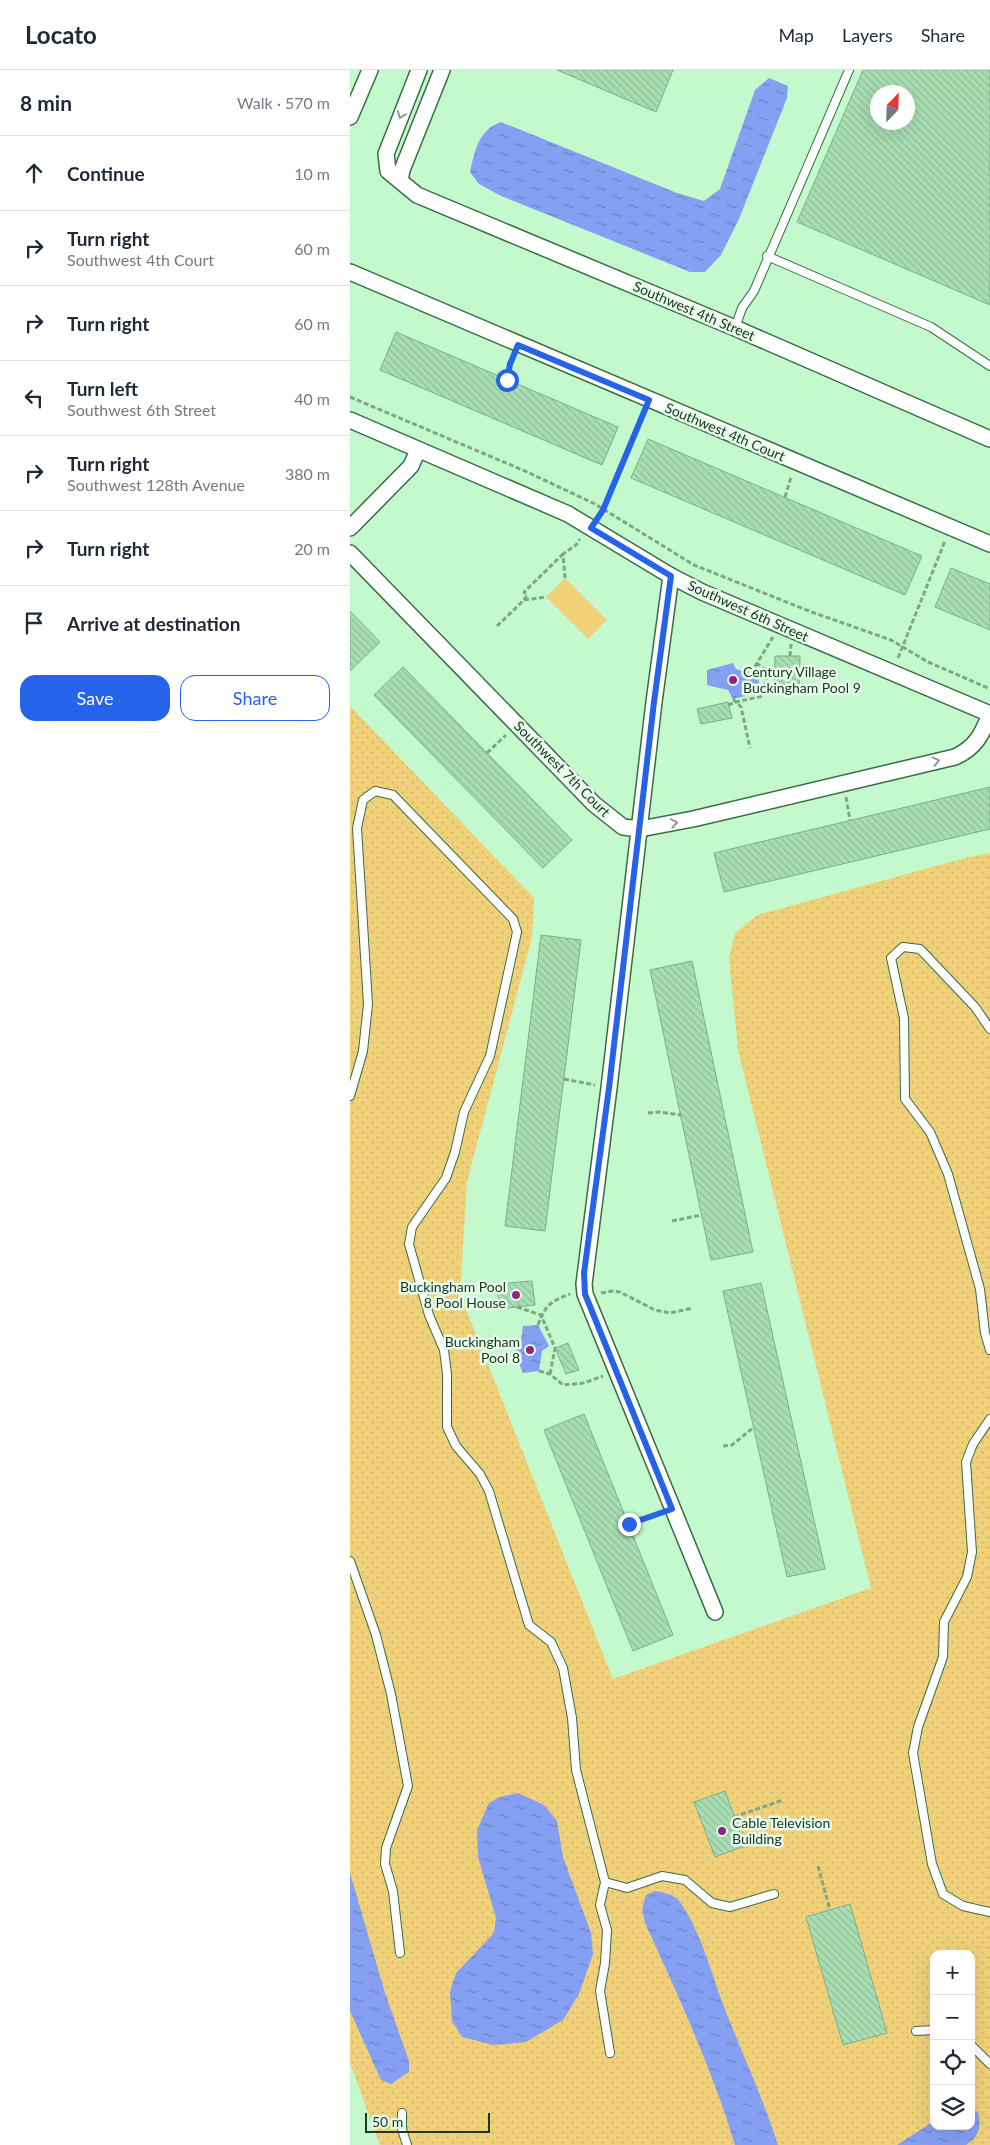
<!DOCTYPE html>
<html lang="en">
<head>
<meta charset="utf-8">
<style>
	:root { --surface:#fff; --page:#f2f2f3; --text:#1f2937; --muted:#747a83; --line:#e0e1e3; --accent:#2563eb }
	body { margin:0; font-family:Lato,sans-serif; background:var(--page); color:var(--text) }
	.controls { position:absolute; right:15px; bottom:15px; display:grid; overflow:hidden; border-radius:10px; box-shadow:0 5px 20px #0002 }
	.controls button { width:45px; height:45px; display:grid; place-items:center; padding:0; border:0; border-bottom:1px solid var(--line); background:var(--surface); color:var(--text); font:25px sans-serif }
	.compass { position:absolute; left:520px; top:15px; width:45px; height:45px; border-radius:50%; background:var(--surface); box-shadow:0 5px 20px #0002; rotate:23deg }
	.scale { position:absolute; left:15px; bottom:12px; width:125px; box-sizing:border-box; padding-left:5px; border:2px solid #203625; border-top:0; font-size:14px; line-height:18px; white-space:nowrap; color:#203625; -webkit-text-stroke:4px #e7fdeb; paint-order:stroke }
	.stop { position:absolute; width:15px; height:15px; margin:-11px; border:4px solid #2563eb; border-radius:50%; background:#fff }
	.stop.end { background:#2563eb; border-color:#fff; box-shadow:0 1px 5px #0008 }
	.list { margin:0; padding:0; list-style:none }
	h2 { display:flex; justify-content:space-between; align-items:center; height:65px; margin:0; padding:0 20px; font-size:21px }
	h2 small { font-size:16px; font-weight:400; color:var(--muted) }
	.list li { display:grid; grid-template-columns:32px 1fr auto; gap:15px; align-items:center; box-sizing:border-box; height:75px; padding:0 20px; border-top:1px solid var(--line) }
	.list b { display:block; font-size:19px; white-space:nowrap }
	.list p { margin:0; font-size:16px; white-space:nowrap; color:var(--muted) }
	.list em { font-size:16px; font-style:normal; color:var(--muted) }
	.actions { display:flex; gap:10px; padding:15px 20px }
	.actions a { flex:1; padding:11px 0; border:1px solid var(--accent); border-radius:15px; text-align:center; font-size:18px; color:var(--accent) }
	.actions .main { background:var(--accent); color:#fff }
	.icon { flex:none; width:28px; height:28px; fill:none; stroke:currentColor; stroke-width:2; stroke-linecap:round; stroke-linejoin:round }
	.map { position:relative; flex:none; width:640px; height:2075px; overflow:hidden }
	header { display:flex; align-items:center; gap:30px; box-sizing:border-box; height:70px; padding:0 25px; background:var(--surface); border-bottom:1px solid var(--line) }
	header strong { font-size:24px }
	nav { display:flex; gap:28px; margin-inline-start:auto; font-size:18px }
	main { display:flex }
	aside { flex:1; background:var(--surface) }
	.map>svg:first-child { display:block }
</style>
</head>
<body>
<header>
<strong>Locato</strong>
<nav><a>Map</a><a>Layers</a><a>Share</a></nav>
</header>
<main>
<aside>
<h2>8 min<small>Walk · 570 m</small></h2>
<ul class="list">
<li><svg class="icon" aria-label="ahead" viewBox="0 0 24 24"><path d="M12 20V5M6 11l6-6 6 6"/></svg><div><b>Continue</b></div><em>10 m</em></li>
<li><svg class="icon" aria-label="right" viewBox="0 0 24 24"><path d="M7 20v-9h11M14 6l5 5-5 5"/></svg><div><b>Turn right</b><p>Southwest 4th Court</p></div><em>60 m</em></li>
<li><svg class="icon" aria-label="right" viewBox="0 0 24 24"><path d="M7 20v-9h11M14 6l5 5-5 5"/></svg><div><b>Turn right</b></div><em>60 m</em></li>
<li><svg class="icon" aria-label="left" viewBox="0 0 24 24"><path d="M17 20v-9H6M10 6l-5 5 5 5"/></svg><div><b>Turn left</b><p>Southwest 6th Street</p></div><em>40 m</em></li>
<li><svg class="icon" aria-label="right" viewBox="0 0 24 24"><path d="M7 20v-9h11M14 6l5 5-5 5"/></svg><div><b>Turn right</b><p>Southwest 128th Avenue</p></div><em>380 m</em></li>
<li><svg class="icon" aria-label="right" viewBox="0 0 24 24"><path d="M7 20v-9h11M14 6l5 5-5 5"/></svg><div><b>Turn right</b></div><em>20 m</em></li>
<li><svg class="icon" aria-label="arrive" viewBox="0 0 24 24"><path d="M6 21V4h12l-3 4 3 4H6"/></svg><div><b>Arrive at destination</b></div></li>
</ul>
<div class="actions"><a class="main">Save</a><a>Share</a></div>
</aside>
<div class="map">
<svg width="640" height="2075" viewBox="0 0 640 2075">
	<defs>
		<pattern id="grass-dots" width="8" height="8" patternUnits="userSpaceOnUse" patternTransform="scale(1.25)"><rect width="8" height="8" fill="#f0d17a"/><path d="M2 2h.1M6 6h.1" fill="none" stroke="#ceb469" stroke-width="1.8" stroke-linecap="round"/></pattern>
		<pattern id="water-ripples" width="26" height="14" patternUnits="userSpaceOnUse" patternTransform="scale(1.25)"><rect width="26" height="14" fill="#859ff3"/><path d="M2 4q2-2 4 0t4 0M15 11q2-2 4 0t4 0" fill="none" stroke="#6c82c5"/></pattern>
		<pattern id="building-back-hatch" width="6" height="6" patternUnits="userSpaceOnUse" patternTransform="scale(1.25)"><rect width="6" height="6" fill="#a9deb3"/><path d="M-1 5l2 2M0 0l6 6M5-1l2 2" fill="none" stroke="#91bf9a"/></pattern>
	</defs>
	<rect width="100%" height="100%" fill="#c3f9cd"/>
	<!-- grass -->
	<path fill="url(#grass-dots)" fill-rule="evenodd" d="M0 636 184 828 182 867 117 1112 110 1224 263 1609 521 1518 388 980 379 888 385 863 407 845 615 788 640 783V2075H30L0 1993ZM584 1884H621V2056H584Z"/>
	<!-- garden -->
	<path fill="#f0d17a" d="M215 508 257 550 238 569 196 527Z"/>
	<!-- water -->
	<g fill="url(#water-ripples)">
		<path d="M419 8 438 16 437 28 389 149 371 185 355 202H340L151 126 129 114 120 102C125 81 128 60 151 52L327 123 354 131 370 119 405 20Z"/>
		<path d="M383 593 386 599 409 606 408 623 383 629 378 620 357 615V600Z"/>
		<path d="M188 1255 199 1276 192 1281 189 1301 173 1303 164 1281 170 1278 173 1256Z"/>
		<path d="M168 1723 194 1735 207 1751 213 1787 241 1863 243 1884 229 1924 213 1950 176 1972 143 1975 112 1967 102 1951 100 1922 106 1903 144 1863 146 1848 128 1787 127 1760 139 1733 150 1727Z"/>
		<path d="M0 1803 35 1923 59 1991V2002L41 2014 31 2010 0 1941Z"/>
		<path d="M306 1821C315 1823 324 1824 330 1832 351 1862 361 1902 374 1937 392 1983 413 2028 428 2075H385C362 1999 328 1925 295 1853L292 1839 296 1825Z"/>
		<path d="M621 2039 628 2042C631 2057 630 2066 616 2075H547L584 2051V2056H621Z"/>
	</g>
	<!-- building -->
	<g fill="url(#building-back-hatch)" stroke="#7cb087" fill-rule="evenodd">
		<path d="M207 0H323L306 42Z"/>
		<path d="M513 0H640V235L447 152ZM528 22H558V52H528Z"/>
		<path d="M46 262 268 357 252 395 30 300Z"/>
		<path d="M298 369 572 486 555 525 281 408Z"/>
		<path d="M601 498 640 514V560L585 537Z"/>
		<path d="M0 541 30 572 0 601Z"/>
		<path d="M425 586H450L449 624H424Z"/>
		<path d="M53 597 222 770 193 798 24 625Z"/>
		<path d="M378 632 382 648 351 654 347 639Z"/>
		<path d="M640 717V759L374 822 364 783Z"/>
		<path d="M191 865 231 870 195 1161 155 1156Z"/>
		<path d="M342 891 403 1182 361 1190 300 900Z"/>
		<path d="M182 1211 185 1235 149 1239 147 1214Z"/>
		<path d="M411 1213 475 1499 437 1507 373 1221Z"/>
		<path d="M218 1273 229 1300 216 1304 205 1278Z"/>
		<path d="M234 1344 323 1565 283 1581 194 1360Z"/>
		<path d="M375 1721 395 1776 365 1787 344 1732Z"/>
		<path d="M500 1834 537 1963 493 1975 456 1847Z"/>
	</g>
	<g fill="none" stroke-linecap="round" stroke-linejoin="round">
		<!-- service casing -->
		<g stroke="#3a6c46" stroke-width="10">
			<g id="service">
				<path d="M417 186 581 257 640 296"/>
				<path d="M385 258 392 238 404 221 499 0"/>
				<path d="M640 959 625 937 570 879 553 877 541 888 554 948 555 1029 580 1062 598 1104 630 1219 635 1263 640 1280"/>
				<path d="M0 1026 13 981 18 934 7 758 13 730 25 721 43 725 163 849 167 862 140 986 114 1042 105 1082 96 1108 62 1157 59 1174 79 1245 94 1280 97 1304V1357L106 1376 130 1404 139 1421 179 1555 201 1572 213 1598 222 1648 226 1700 255 1812 250 1835 257 1860 255 1893 250 1921 260 1983"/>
				<path d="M640 1349 623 1374 616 1392 622 1482 617 1507 594 1552 593 1587 568 1657 563 1683 582 1794 593 1824 613 1836 640 1842"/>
				<path d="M0 1491 26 1565 41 1624 58 1716 36 1778 35 1794 43 1821 50 1883"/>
				<path d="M255 1812 277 1818 312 1806 335 1810 362 1833 380 1837 424 1824"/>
				<path d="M566 1961 584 1960"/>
				<path d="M621 1975 640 1994"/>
				<path d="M52 2043V2059L57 2075"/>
			</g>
		</g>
		<!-- minor casing -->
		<g stroke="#3a6c46" stroke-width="18">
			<g id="minor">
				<path d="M69 0 36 84 38 101 67 125 385 258 640 369"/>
				<path d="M0 47 20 0"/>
				<path d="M50 111 52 100 92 0"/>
				<path d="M0 202 640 474"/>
				<path d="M0 350 218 444 321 506 352 522 640 644"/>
				<path d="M0 458 61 396 68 380"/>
				<path d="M0 483 244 734 273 757 290 759 343 749 605 687C625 678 632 665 640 644"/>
				<path d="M321 506 304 632 259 1018 234 1214 235 1224 365 1542"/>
			</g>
		</g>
		<!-- path -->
		<g stroke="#7ea786" stroke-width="3" stroke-dasharray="5 2.5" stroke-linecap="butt">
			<path d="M157 310 163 287"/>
			<path d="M0 327 175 401 245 434 344 495 459 541 541 570 578 592 640 619"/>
			<path d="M435 427 441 407"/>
			<path d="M252 441 292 343"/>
			<path d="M215 508 213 484 226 475 230 469"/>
			<path d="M174 530 177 525 174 522 213 484"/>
			<path d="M147 556 174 530 196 527"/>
			<path d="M440 586 441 574"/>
			<path d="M548 588 595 471"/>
			<path d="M406 593 424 605"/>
			<path d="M401 603 423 567"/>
			<path d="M383 629 391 637 400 678"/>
			<path d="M378 635 386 632 413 626 418 601"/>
			<path d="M137 683 156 665"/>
			<path d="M496 727 500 750"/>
			<path d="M214 1009 245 1015"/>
			<path d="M298 1043 309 1042 331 1045"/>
			<path d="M322 1151 352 1145"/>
			<path d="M251 1223 263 1221 270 1222 305 1240 320 1243 343 1238"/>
			<path d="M167 1237 191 1245 205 1278 200 1304"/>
			<path d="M188 1255C196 1234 200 1232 220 1224"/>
			<path d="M189 1301 200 1304 213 1315 234 1313 253 1306"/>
			<path d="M373 1376 382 1375 404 1357"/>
			<path d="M279 1455 309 1444"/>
			<path d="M384 1747 433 1730"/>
			<path d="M468 1796 480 1840"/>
		</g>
		<!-- service -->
		<use href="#service" stroke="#fff" stroke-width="8"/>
		<!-- minor -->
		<use href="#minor" stroke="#fff" stroke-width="15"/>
	</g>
	<!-- one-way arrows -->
	<defs><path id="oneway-chevron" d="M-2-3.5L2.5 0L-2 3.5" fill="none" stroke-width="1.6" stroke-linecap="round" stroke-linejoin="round" transform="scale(1.25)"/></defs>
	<g stroke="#909a92">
		<use href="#oneway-chevron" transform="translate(51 45) rotate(111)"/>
		<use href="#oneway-chevron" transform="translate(586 691) rotate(-13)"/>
		<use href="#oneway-chevron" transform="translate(324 753) rotate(-10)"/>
	</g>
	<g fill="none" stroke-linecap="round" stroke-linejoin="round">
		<!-- route -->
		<path stroke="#2563eb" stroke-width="6" d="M157 310 160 294 168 275 299 330 253 440 241 458 321 506 304 632 259 1018 234 1203 235 1224 322 1439 279 1454"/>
	</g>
	<!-- markers -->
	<g fill="#8f2589" stroke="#e7fdeb" stroke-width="2">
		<circle cx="383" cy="610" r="5"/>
		<circle cx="166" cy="1225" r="5"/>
		<circle cx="180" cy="1280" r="5"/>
		<circle cx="372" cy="1761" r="5"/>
	</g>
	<g text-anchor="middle" stroke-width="5" stroke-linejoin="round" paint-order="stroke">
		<!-- street labels -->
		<g font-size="14" fill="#203625" stroke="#e7fdeb">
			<text transform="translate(344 241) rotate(23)" y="5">Southwest 4th Street</text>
			<text transform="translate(375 362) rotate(23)" y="5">Southwest 4th Court</text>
			<text transform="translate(398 541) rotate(24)" y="5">Southwest 6th Street</text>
			<text transform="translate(212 699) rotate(45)" y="5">Southwest 7th Court</text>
		</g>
		<!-- poi labels -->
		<g font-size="14" fill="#203625" stroke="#e7fdeb" text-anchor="start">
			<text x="393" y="607">Century Village<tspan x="393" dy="16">Buckingham Pool 9</tspan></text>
			<text x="156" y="1222" text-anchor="end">Buckingham Pool<tspan x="156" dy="16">8 Pool House</tspan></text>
			<text x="170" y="1277" text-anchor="end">Buckingham<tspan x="170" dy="16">Pool 8</tspan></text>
			<text x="382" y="1758">Cable Television<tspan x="382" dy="16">Building</tspan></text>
		</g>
	</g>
</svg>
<div class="controls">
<button>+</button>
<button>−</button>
<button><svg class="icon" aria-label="locate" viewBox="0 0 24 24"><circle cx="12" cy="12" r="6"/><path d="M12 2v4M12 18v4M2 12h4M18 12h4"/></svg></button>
<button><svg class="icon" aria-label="layers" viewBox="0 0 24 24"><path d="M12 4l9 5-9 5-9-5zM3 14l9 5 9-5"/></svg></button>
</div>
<svg class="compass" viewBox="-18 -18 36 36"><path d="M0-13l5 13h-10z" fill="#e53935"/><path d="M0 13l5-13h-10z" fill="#747a83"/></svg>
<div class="scale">50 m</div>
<div class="stop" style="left:157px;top:310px"></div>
<div class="stop end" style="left:279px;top:1454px"></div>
</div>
</main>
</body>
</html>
